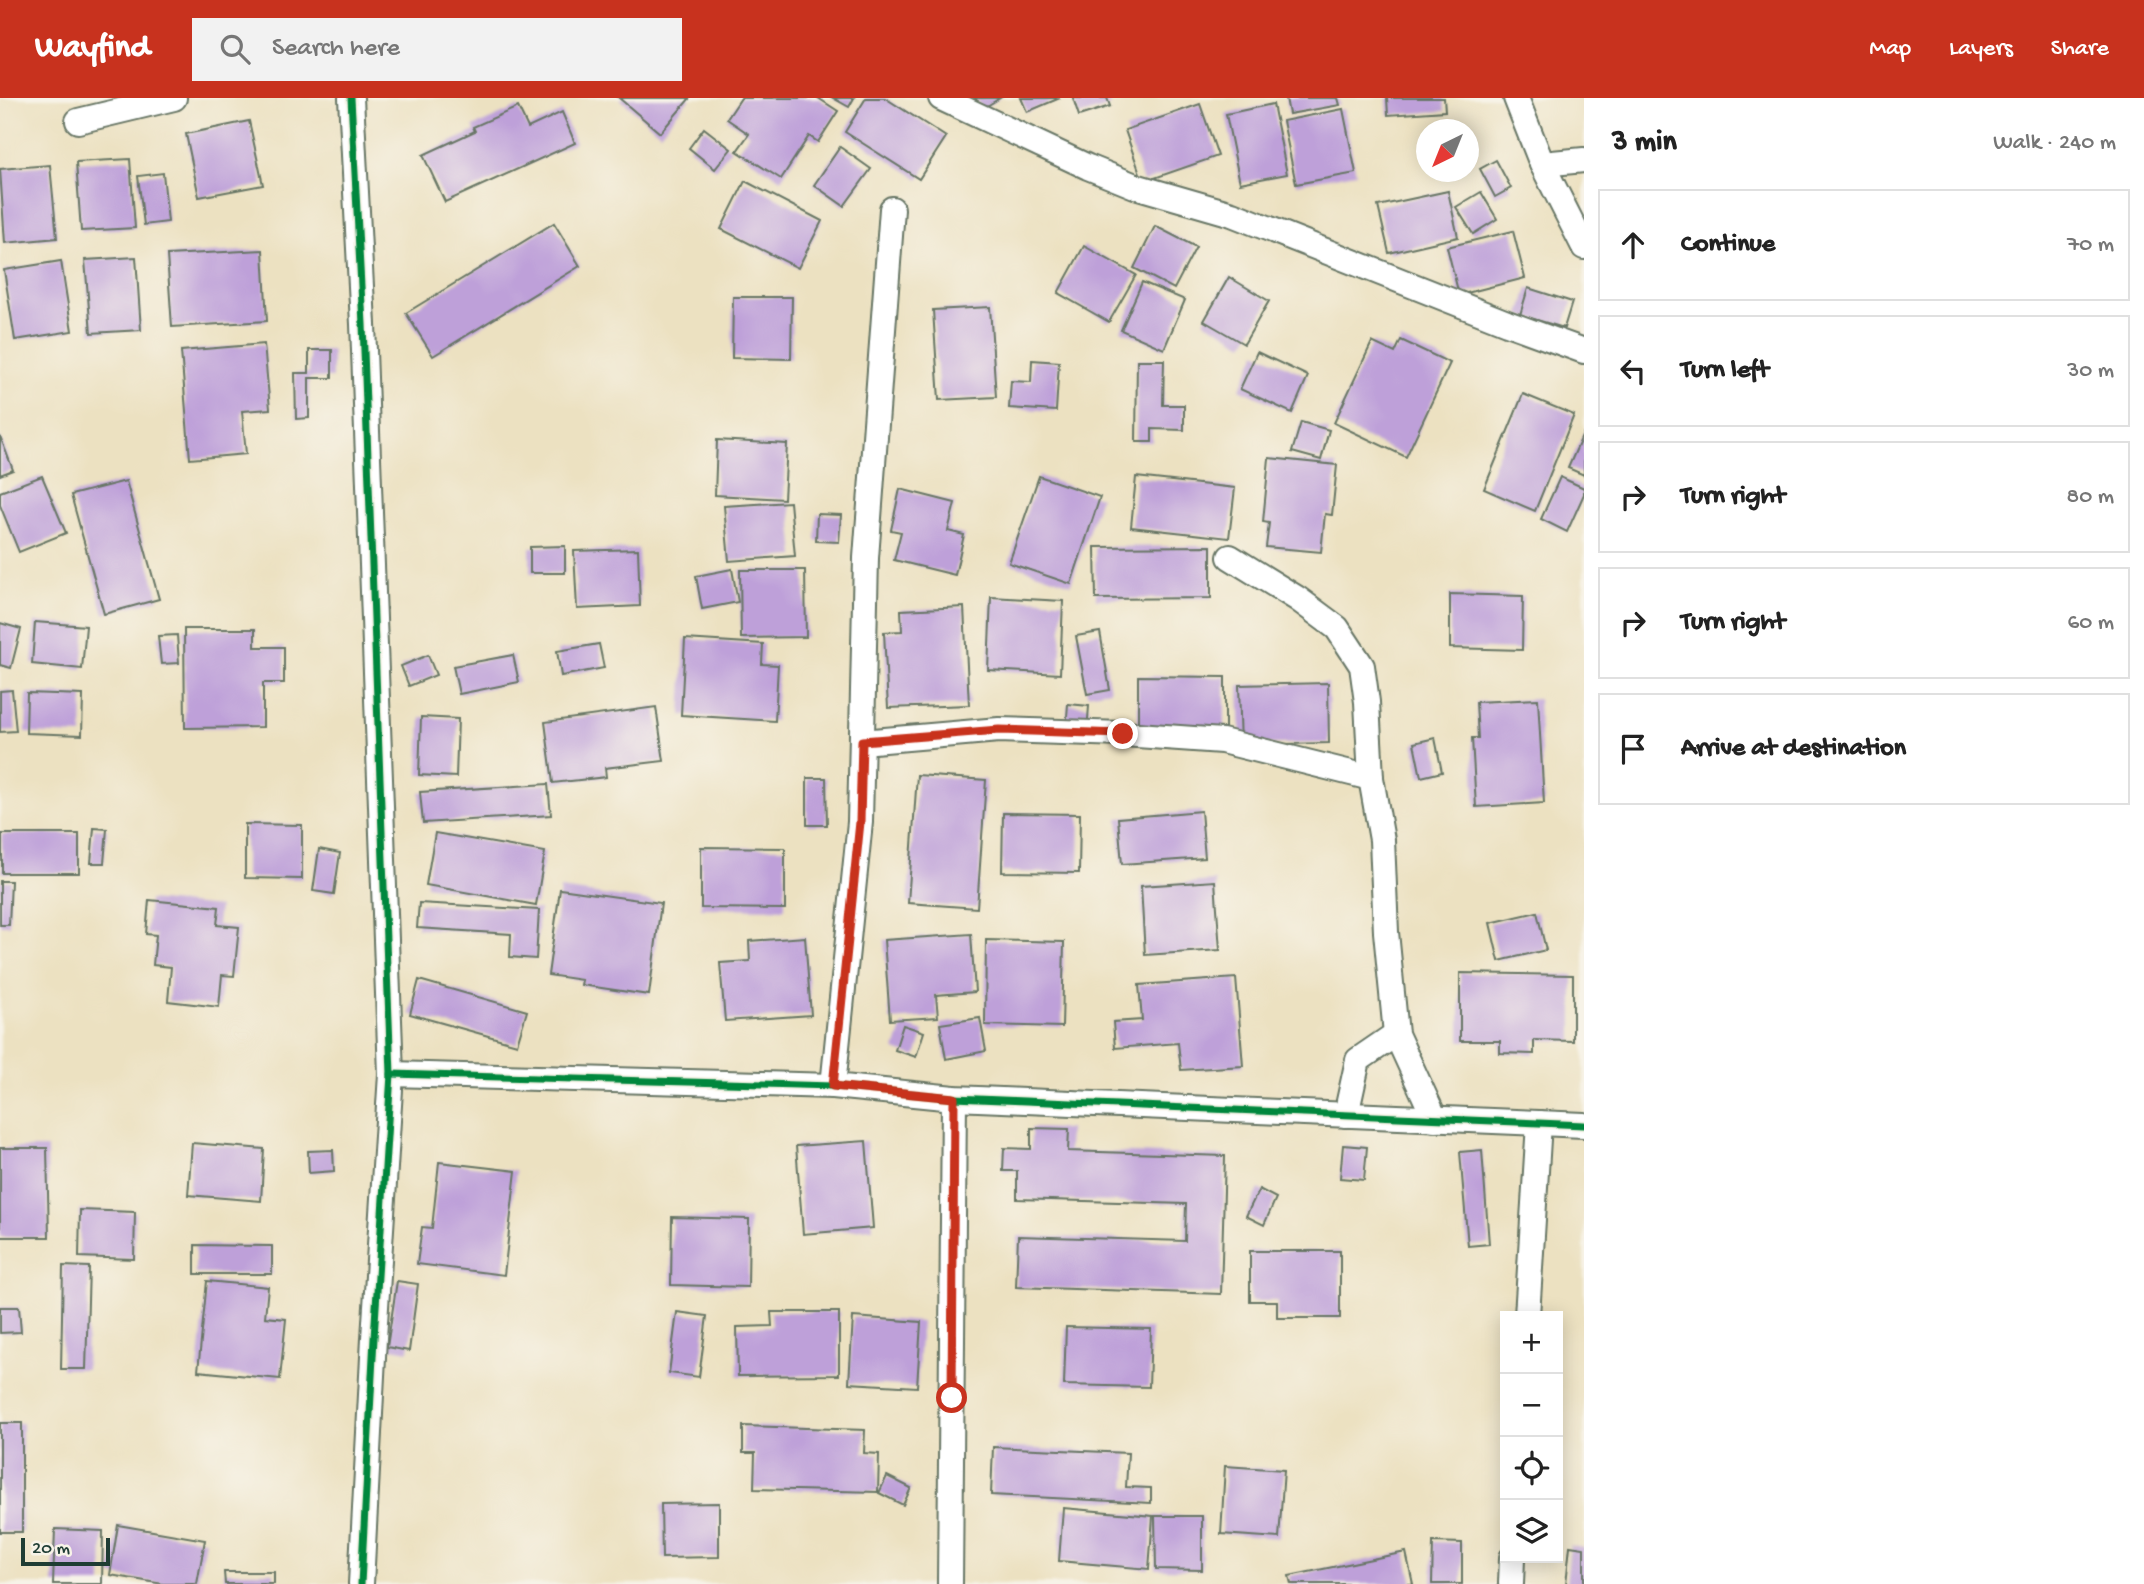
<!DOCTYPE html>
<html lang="en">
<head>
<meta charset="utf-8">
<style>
	:root { --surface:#fff; --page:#f2f2f2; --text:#222; --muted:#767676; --line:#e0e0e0; --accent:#c8321e }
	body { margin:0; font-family:"Gochi Hand",sans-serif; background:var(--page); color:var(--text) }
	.controls { position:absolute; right:21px; bottom:21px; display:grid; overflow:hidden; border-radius:0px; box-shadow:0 4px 18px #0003 }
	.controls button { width:63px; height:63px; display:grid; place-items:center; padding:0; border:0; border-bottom:2px solid var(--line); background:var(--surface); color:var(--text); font:35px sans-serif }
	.compass { position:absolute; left:1416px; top:21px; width:63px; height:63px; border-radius:50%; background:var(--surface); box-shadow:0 4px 18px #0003; rotate:223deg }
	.scale { position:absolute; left:21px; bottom:18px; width:89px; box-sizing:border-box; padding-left:7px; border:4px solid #1f3d34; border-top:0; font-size:19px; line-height:24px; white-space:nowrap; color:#1f3d34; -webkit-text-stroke:5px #f7f3e8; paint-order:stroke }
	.stop { position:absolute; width:21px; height:21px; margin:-16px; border:5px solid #c8321e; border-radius:50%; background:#fff }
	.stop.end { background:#c8321e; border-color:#fff; box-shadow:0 2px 7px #0008 }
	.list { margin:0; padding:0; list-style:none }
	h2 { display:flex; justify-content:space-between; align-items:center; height:91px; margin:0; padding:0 28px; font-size:30px }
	h2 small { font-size:23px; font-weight:400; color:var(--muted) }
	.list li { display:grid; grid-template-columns:46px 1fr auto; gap:21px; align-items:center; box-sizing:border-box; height:112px; margin:0 14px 14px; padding:0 14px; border:2px solid var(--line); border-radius:0px }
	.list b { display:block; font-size:26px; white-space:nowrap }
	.list em { font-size:23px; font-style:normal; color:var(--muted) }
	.icon { flex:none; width:38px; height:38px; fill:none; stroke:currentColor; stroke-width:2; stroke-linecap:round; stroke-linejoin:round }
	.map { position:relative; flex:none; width:1584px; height:1486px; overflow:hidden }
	header { display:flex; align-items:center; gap:42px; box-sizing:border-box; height:98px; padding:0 35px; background:var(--accent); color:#fff }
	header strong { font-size:33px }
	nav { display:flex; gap:38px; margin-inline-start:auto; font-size:24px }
	.search { width:490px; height:63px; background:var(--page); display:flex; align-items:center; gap:18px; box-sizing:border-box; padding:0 24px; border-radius:0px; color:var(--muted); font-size:26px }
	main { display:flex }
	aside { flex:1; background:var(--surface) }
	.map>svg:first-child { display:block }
</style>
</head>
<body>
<header>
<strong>Wayfind</strong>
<div class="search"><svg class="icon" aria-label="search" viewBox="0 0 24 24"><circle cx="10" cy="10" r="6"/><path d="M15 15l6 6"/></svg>Search here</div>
<nav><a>Map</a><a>Layers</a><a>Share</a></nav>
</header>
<main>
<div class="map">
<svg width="1584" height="1486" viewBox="0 0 1584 1486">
	<rect width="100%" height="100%" fill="#f7f3e8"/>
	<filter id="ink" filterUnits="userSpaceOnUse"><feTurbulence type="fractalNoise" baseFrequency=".0143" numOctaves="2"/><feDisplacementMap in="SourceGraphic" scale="14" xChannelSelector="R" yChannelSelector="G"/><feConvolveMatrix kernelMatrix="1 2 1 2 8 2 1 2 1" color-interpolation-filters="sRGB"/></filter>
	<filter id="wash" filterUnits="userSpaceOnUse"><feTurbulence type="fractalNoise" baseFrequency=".00686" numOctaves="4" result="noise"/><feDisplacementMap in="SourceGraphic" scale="28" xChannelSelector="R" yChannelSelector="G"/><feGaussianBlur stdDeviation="1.57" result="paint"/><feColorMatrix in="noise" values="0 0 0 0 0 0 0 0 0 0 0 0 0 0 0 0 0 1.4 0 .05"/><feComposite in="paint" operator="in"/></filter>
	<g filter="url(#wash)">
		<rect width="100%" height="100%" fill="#ece1c1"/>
		<g id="blocks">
			<!-- building -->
			<g fill="#bea0d9">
				<path d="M619 0H690L660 35Z"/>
				<path d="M741 0H818L838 13 818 44 809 38 781 81 737 53 749 36 727 21Z"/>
				<path d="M833 0H854L849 9Z"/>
				<path d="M866 0H885L946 39 919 81 845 34Z"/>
				<path d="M975 0H1000L982 11Z"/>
				<path d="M1021 0H1060L1027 14Z"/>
				<path d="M1073 0H1107L1110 8 1079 18Z"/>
				<path d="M1286 0H1338L1340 7 1289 16Z"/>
				<path d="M1387 0H1444L1445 13 1388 17Z"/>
				<path d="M1200 6 1218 58 1143 84 1125 32Z"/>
				<path d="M1273 6 1287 76 1240 85 1226 16Z"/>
				<path d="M518 9 528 30 562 14 575 45 445 104 423 57 475 33 473 29Z"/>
				<path d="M1343 11 1356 75 1296 86 1283 23Z"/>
				<path d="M249 23 263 87 199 99 186 36Z"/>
				<path d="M704 30 731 51 715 71 689 50Z"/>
				<path d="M840 49 871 71 844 108 814 87Z"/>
				<path d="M130 61 135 130 81 133 76 64Z"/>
				<path d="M1496 62 1511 90 1495 99 1480 71Z"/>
				<path d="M50 67 57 140 5 145 0 71Z"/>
				<path d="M163 75 168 124 144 127 138 78Z"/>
				<path d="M745 83 822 123 798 170 721 131Z"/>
				<path d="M1448 93 1458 139 1389 155 1378 108Z"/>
				<path d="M1481 94 1497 121 1473 136 1456 109Z"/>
				<path d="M554 125 580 168 433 258 406 215Z"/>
				<path d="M1155 128 1196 149 1174 191 1134 170Z"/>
				<path d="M1513 133 1525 180 1459 197 1447 149Z"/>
				<path d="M1084 148 1136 177 1109 224 1058 195Z"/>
				<path d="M263 152 267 223 172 229 167 157Z"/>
				<path d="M136 159 141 232 91 235 85 162Z"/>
				<path d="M61 163 72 233 15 242 4 172Z"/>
				<path d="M1229 179 1269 203 1244 246 1204 223Z"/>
				<path d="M1142 184 1185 202 1164 251 1121 232Z"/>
				<path d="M1528 190 1572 204 1564 230 1520 217Z"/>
				<path d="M733 199H792L791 261 732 260Z"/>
				<path d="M990 209 996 299 939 302 933 212Z"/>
				<path d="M1401 242 1450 265 1406 359 1334 325 1372 244 1395 255Z"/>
				<path d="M264 246 270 311 242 313 246 356 190 361 181 253Z"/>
				<path d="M309 252H332V280H309V320L296 321 295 275H309Z"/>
				<path d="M1257 254 1308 278 1292 315 1240 291Z"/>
				<path d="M1032 262 1059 264 1056 313 1009 310 1011 283 1031 284Z"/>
				<path d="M1137 262H1164L1163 307H1184V332L1152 331V344H1136Z"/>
				<path d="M1523 296 1574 317 1535 413 1484 391Z"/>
				<path d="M1301 324 1329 332 1321 362 1292 354Z"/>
				<path d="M1584 334V377L1568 370Z"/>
				<path d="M0 338 13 372 0 377Z"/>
				<path d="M717 342 787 346 784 401 715 397Z"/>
				<path d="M1269 360 1337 367 1332 417 1325 416 1321 454 1266 449 1269 425 1263 424Z"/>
				<path d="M42 378 66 435 19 454 0 407V394Z"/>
				<path d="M1039 378 1100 399 1071 486 1009 465Z"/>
				<path d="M1136 379 1235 390 1229 440 1131 429Z"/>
				<path d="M1560 379 1584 390V396L1567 434 1541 421Z"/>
				<path d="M126 383 159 501 104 516 71 397Z"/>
				<path d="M900 391 955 405 948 433 964 437 955 477 894 462 901 434 891 432Z"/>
				<path d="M790 404 795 458 729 463 724 408Z"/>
				<path d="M817 416 841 417 839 444 816 443Z"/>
				<path d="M565 448V475H530V449Z"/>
				<path d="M1211 448V500L1096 501 1095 449Z"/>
				<path d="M638 451 640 508 577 511 574 453Z"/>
				<path d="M732 471 738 504 702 511 696 478Z"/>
				<path d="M740 472H805L806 539 741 540Z"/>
				<path d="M1450 496 1523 498 1522 552 1450 550Z"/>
				<path d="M991 499 1063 503 1060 576 988 572Z"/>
				<path d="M964 509 969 607 888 610 884 534 902 533 901 512Z"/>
				<path d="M35 524 86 528 82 571 32 566Z"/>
				<path d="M0 525 21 531 11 570 0 567Z"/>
				<path d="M184 531H255V549H284V585H263V629L185 630Z"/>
				<path d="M1100 534 1110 592 1087 596 1076 538Z"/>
				<path d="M177 537 179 565 161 566 158 538Z"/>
				<path d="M685 541 763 546 762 566 778 567 775 623 681 617Z"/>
				<path d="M599 546 604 570 561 578 557 553Z"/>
				<path d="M428 557 436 577 409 588 401 568Z"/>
				<path d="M513 557 519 584 459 596 453 568Z"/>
				<path d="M1138 578 1225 579V634L1138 633Z"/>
				<path d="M1328 585 1329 645 1241 647 1239 587Z"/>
				<path d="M12 592 16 633 0 634V593Z"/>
				<path d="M27 595 83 597 82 637 26 635Z"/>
				<path d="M1538 601 1544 705 1476 709 1472 640H1478L1476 604Z"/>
				<path d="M1068 606 1089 608 1087 634 1066 632Z"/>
				<path d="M656 609 664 663 605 670 606 679 553 685 545 624Z"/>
				<path d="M421 619 458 621 456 679 419 677Z"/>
				<path d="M1435 640 1442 674 1421 679 1414 645Z"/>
				<path d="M917 677 986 682 977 810 908 805Z"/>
				<path d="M807 680H826L827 727H807Z"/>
				<path d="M548 686 551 717 423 725 420 694Z"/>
				<path d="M1201 713 1205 760 1122 766 1118 720Z"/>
				<path d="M1003 715 1080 716 1079 775 1002 774Z"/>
				<path d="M245 726 302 727V781L245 780Z"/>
				<path d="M94 730 107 731 104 765H91Z"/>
				<path d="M435 735 545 754 536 807 426 787Z"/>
				<rect x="2" y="736" width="77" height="39"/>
				<path d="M701 749 785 750V811L701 810Z"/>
				<path d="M319 751 340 755 334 796 313 793Z"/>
				<path d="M0 783H11L9 827H0Z"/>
				<path d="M1215 783 1220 852 1145 857 1141 788Z"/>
				<path d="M560 791 661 805 649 897 581 887 582 882 548 877Z"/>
				<path d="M149 802 219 809 217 827 239 829 234 878 222 877 219 909 168 903 171 869 153 867 156 837 146 836Z"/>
				<path d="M419 805 539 812 536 861 510 859 511 836 417 830Z"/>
				<path d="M1537 814 1546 852 1499 863 1490 825Z"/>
				<path d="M971 836 975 894 936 897 938 919 890 922 884 842Z"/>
				<path d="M805 839 811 917 725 923 720 865 750 863 749 843Z"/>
				<path d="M986 842 1064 844 1062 929 985 927Z"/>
				<path d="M1460 875 1573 877V943L1534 942V956L1500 955V943H1460Z"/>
				<path d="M1236 880 1243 968 1181 972 1178 945 1115 950 1113 924 1142 922 1139 887Z"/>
				<path d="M419 882 527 913 517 946 410 916Z"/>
				<path d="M980 920 986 953 946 961 940 926Z"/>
				<path d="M903 927 924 934 916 959 895 952Z"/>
				<path d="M1031 1030 1069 1031 1068 1053 1225 1058 1221 1196 1016 1189 1018 1138 1185 1143 1186 1106 1017 1101V1073H1003L1004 1050 1031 1051Z"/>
				<path d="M866 1043 873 1130 803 1136 796 1048Z"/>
				<path d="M192 1045 264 1051 261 1103 188 1097Z"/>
				<path d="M1343 1047 1367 1049 1364 1082 1340 1080Z"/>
				<path d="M0 1050H47L49 1139H0Z"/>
				<path d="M333 1052 334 1073 309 1075 308 1053Z"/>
				<path d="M1482 1052 1489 1146 1468 1148 1460 1054Z"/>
				<path d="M439 1064 516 1073 504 1177 417 1166 422 1129 432 1130Z"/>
				<path d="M1259 1091 1276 1100 1264 1127 1246 1118Z"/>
				<path d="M80 1112 135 1114 134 1161 79 1159Z"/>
				<path d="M672 1119 749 1121 748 1189 671 1187Z"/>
				<path d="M195 1147 272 1148V1176H195Z"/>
				<path d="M1250 1153H1340V1220H1277V1203H1250Z"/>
				<path d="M63 1168 89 1169 86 1271H61Z"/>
				<path d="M207 1183 268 1189 265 1219 286 1221 280 1281 198 1273Z"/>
				<path d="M397 1183 418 1186 409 1253 387 1249Z"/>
				<path d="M0 1209H19L21 1234 0 1235Z"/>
				<path d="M677 1214 707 1218 699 1279 669 1275Z"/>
				<path d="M771 1214H839V1277L738 1278 737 1229 772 1228Z"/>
				<path d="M853 1219 921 1224 917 1289 849 1285Z"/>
				<path d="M1066 1229 1151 1231 1149 1289 1064 1287Z"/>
				<rect x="0" y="1325" width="22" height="109"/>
				<path d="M743 1328 865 1332 864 1355 879 1356 878 1394 754 1391 755 1355H743Z"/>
				<path d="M993 1349 1128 1355 1126 1389 1151 1390V1405L991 1397Z"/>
				<path d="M1225 1368 1284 1372 1279 1440 1221 1436Z"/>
				<path d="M887 1378 911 1390 903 1407 879 1395Z"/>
				<path d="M719 1405V1459L662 1460 661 1406Z"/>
				<path d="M1063 1410 1153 1418 1149 1471 1059 1463Z"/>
				<path d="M1155 1418H1202V1472L1156 1471Z"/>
				<path d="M118 1427 205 1442 197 1486H163L110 1477Z"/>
				<path d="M55 1431 103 1433 102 1486H53Z"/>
				<path d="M1433 1444 1462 1445V1486H1432Z"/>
				<path d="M1570 1448 1584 1450V1486H1566Z"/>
				<path d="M1406 1454 1413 1486H1291L1289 1478Z"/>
				<path d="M224 1474H274V1486H225Z"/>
			</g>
		</g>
	</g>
	<g filter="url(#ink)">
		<use href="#blocks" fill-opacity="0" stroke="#677665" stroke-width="2"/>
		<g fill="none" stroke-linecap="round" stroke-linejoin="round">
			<!-- minor casing -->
			<g stroke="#677665" stroke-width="28">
				<g id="minor">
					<path d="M351 0 363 226 391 976 374 1240 361 1486"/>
					<path d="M941 0 1088 69 1135 88 1232 116 1507 225 1584 253"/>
					<path d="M1516 0 1542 66 1584 149"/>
					<path d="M78 23 174 0"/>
					<path d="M1542 66 1584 62"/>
					<path d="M1230 459 1298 501 1337 530 1362 568 1367 604 1371 680 1382 742 1386 834 1396 936 1435 1021"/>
					<path d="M862 644 999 632 1123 636 1222 643 1371 680"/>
					<path d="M391 976 833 988 954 1000 1584 1027"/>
					<path d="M833 988 860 724 866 460 892 111"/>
					<path d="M1346 1017 1358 962 1396 936"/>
					<path d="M1527 1218 1539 1025"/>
					<path d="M950 1486 954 1000"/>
					<path d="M1511 1486 1512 1460"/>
				</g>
			</g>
			<!-- minor -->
			<use href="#minor" stroke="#fff" stroke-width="24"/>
			<!-- cycleway casing -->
			<g stroke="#f7f3e8" stroke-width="11">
				<g id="cycleway">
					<path d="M351 0 363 226 391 976 374 1240 361 1486"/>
					<path d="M391 976 833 988 954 1000 1584 1027"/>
				</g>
			</g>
			<!-- cycleway -->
			<use href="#cycleway" stroke="#00873e" stroke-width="7"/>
		</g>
	</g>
	<g fill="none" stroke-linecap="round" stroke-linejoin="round" filter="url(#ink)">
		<!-- route -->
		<path stroke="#c8321e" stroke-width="9" d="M952 1300 954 1000 833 988 860 724 862 643 999 632 1123 636"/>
	</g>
</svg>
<div class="controls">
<button>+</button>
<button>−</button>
<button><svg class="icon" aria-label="locate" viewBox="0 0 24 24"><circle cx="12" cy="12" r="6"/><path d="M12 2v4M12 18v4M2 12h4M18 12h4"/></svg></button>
<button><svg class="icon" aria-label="layers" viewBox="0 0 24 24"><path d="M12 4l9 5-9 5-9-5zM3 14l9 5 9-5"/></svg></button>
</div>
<svg class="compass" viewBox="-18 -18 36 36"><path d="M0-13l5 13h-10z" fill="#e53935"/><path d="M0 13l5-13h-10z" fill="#767676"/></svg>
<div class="scale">20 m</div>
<div class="stop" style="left:952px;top:1300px"></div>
<div class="stop end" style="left:1123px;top:636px"></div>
</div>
<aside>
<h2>3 min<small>Walk · 240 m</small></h2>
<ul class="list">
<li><svg class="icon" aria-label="ahead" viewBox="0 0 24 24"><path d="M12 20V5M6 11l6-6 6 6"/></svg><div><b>Continue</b></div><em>70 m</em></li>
<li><svg class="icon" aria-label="left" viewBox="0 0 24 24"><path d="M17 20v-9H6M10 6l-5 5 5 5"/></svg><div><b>Turn left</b></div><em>30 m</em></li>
<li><svg class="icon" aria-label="right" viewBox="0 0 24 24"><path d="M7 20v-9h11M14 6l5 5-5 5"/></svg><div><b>Turn right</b></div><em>80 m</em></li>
<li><svg class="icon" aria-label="right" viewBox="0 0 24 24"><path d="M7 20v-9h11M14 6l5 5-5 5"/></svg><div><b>Turn right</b></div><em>60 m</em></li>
<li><svg class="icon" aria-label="arrive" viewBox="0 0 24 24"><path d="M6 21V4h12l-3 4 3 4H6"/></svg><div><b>Arrive at destination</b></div></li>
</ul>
</aside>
</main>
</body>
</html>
